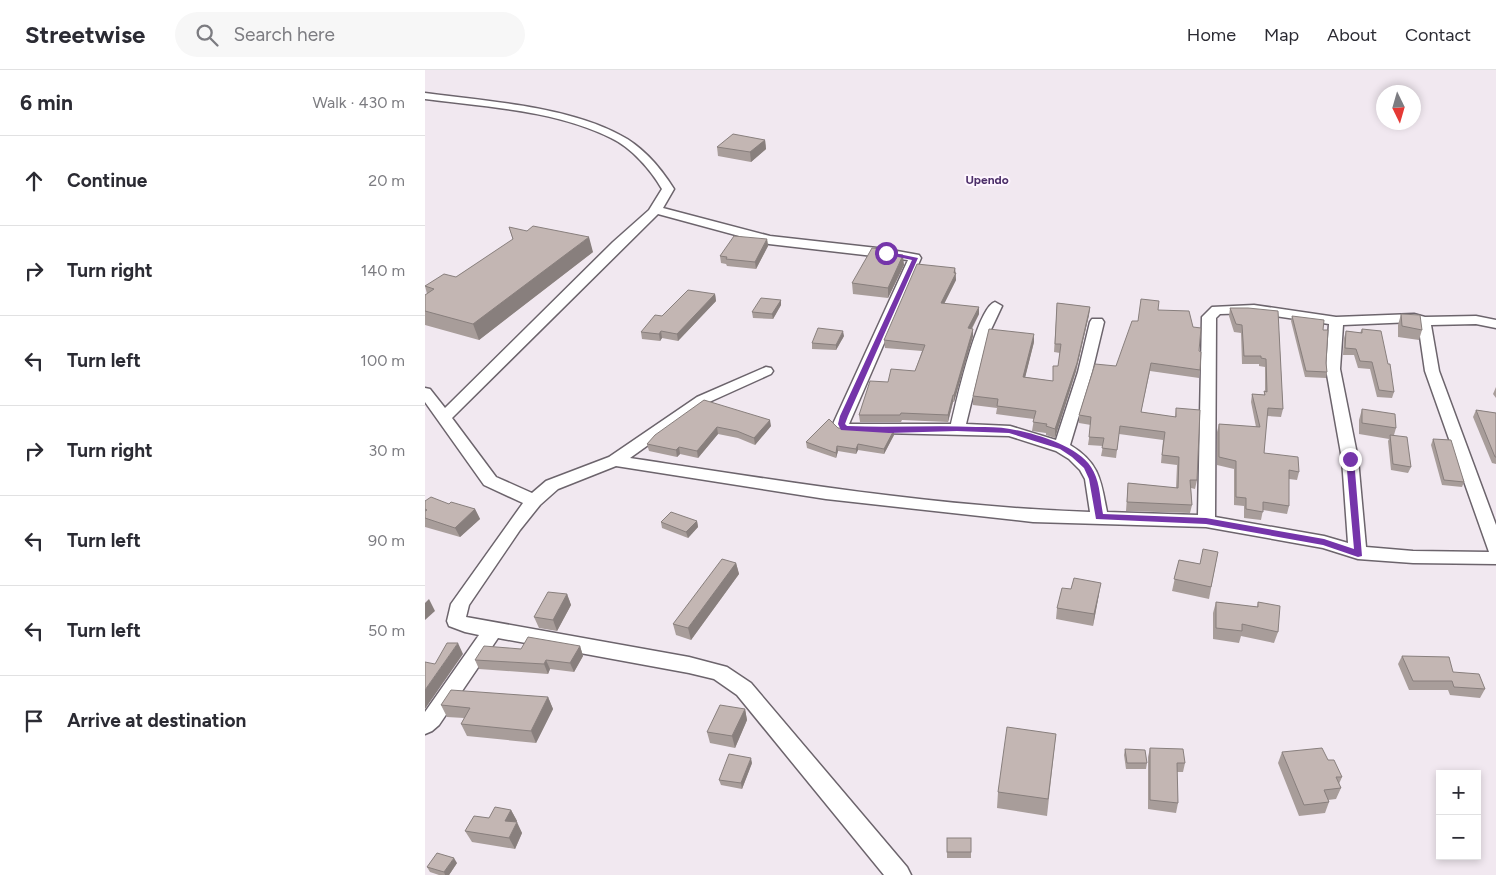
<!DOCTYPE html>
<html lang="en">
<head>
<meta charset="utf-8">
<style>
	:root { --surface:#fff; --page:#f7f7f7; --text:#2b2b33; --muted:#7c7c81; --line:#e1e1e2 }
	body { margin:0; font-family:Figtree,sans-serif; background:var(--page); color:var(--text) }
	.controls { position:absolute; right:15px; bottom:15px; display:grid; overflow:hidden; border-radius:0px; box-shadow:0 2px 8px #0003 }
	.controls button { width:45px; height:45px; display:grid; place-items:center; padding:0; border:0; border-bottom:1px solid var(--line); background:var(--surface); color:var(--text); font:25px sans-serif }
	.compass { position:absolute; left:951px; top:15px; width:45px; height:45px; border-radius:50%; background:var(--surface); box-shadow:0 2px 8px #0003; rotate:175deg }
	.stop { position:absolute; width:15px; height:15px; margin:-11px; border:4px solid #7535aa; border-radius:50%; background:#fff }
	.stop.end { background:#7535aa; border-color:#fff; box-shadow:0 1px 5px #0008 }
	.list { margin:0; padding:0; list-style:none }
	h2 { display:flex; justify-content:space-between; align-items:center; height:65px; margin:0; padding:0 20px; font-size:21px }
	h2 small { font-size:16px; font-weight:400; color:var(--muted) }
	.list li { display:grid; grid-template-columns:32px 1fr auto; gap:15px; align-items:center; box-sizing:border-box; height:90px; padding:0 20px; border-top:1px solid var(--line) }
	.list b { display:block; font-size:19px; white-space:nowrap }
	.list em { font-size:16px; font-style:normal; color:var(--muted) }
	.icon { flex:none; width:28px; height:28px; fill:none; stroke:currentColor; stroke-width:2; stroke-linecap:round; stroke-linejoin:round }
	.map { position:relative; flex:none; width:1071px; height:805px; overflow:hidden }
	header { display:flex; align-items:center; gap:30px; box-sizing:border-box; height:70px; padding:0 25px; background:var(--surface); border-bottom:1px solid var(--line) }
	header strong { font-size:24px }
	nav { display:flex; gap:28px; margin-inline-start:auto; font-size:18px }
	.search { width:350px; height:45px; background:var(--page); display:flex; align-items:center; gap:12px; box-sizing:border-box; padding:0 18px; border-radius:28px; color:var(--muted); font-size:19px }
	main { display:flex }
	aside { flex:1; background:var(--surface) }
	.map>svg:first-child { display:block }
</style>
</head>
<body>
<header>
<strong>Streetwise</strong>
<div class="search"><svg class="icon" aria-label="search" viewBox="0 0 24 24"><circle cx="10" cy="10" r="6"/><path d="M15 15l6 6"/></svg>Search here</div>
<nav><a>Home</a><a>Map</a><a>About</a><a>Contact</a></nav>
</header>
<main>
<aside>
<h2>6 min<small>Walk · 430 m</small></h2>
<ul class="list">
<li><svg class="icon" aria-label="ahead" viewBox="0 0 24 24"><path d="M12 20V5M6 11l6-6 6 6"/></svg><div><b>Continue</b></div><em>20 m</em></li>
<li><svg class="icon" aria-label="right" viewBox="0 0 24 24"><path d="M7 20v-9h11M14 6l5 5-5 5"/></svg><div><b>Turn right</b></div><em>140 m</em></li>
<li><svg class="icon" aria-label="left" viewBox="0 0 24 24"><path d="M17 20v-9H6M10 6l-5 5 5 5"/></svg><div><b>Turn left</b></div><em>100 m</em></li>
<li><svg class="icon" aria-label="right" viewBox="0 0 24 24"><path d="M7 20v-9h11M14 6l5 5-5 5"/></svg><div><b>Turn right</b></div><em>30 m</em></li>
<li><svg class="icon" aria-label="left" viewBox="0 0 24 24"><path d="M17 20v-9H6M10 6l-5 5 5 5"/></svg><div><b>Turn left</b></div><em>90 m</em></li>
<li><svg class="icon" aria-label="left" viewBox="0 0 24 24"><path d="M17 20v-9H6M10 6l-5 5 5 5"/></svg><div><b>Turn left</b></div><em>50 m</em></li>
<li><svg class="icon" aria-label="arrive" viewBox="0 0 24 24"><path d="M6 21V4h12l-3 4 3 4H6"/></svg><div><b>Arrive at destination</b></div></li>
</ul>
</aside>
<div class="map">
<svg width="1071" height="805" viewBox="0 0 1071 805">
	<rect width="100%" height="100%" fill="#f1e8f0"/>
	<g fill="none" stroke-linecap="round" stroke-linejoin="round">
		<!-- street casing -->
		<g stroke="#6c646c" stroke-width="3">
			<path id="street" d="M0 23C60 31 142 36 195 65 217 76 236 98 249 119L238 138 345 166 461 179 494 185 496 188 424 354H526C531 334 552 237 570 232L577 236 562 268 541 354 585 356 631 370 653 302 665 252 667 249H677L679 252 667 302 645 375C675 393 676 411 682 442L773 445 777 247 787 237 829 235 911 247 989 244 1000 247 1051 246 1071 250V258L1051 254 1006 255 1014 301 1071 455V494L988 493 933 489 898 478 781 457 608 452 401 429 191 396 133 419 115 435 95 460 44 535 41 547 264 587 302 597 326 613 482 797 486 805H459L312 625 289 609 264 603 73 568 14 655 7 661 0 664V642L54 565 40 562 24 556 22 551 26 534 98 433 59 415 0 332V318L5 319 20 338 188 172 224 140 237 119C226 100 207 78 186 68 130 40 61 37 0 29ZM233 144 344 174 483 190 408 354 414 362 584 366 631 381 644 389 655 400 660 409 665 442C511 437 357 411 205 388L282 333 346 304 348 301 346 298 341 297 272 327 184 387 121 411 107 423 71 407 27 348ZM829 243 904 254 901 299 917 389 923 473 899 466 790 447 791 248 795 244ZM988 252 993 253 1000 301 1064 482 988 481 941 477 933 389 915 299 918 255Z"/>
		</g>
		<!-- street -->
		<use href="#street" fill="#fff" fill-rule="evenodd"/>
	</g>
	<!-- wall -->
	<g fill="#a89d9a">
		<path d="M340 70 341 79 326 92 293 86 292 77Z"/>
		<path d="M84 157 168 182 54 270 0 255V225L2 224 0 216 31 207 88 170Z"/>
		<path d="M342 169 343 176 331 199 302 196 301 194 296 193 295 186Z"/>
		<path d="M473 181V184L479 195 463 228 428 224 427 213Z"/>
		<path d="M530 198 531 210 519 234 554 237V244L547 259 548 266 529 332H528L523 352 477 350 476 352H435L434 345 463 312 490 301 497 281 460 278 459 270Z"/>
		<path d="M290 224 291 231 253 271 237 268 235 271 217 269 216 262 237 246Z"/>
		<path d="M356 230V235L348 249 328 248 327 242Z"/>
		<path d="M632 233 665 237 664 245 651 301 630 368 621 365V363L607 361 609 349 571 344 572 338 548 335V326L609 272 600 307 628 311 633 296 635 283 629 282Z"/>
		<path d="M805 238 853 241 858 339 856 347 842 346 839 383 874 402 872 410 864 409V436L862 444 838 440 836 450 819 448V436L809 435V399L792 395V362L794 354 831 357 826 332 827 324 839 325 840 321V297L834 296V294H817L816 263 809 262 804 246Z"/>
		<path d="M733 240 774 281 775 300 774 308 725 301 716 342 750 347 751 338 772 410 770 419 766 418 767 435 765 443 701 441 703 413 751 418 752 395 736 393 738 370 694 364 691 388 676 386 678 376 663 375 666 355 654 353V345L691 296 713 251Z"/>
		<path d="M976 244 997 260 994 270 973 267V255Z"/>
		<path d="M867 246 898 260 902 302 901 308 880 307 866 251Z"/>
		<path d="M937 259 969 322 967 328 952 327 945 299 933 298 929 285H918L919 268 921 261 935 263Z"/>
		<path d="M419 266 411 280 387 279V273Z"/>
		<path d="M1071 317V328L1068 324Z"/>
		<path d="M279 330 346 356 330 375 313 368 293 364 273 388 255 384 252 387 224 381 222 374Z"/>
		<path d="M937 339 971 358 969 365 986 397 983 403 966 400 963 371 964 369 934 364V350Z"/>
		<path d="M1051 340 1071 343V394L1067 393 1048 347Z"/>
		<path d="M413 358 469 360V365L459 384 433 380 431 384 413 381 411 388 382 378 381 372Z"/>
		<path d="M1008 369 1039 412 1037 417 1017 415 1006 375Z"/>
		<path d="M0 431 24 434 50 439 55 449 35 467 0 457Z"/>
		<path d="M272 451 273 457 263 468 237 458 236 452Z"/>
		<path d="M793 482 784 529 747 521 754 490 775 494Z"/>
		<path d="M311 493 314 504 266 570 251 565 248 554Z"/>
		<path d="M142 524 146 535 132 561 114 558 109 547Z"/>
		<path d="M674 524 668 556 631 549 632 538Z"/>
		<path d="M791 532 832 537 833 532 853 562 849 573 816 566 814 573 788 569V543Z"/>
		<path d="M155 576 158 586 149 602 125 599 123 604 54 599 50 590 96 579Z"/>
		<path d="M977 586 1028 602 1060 619 1055 628 1025 625 1023 620H984L973 594Z"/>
		<path d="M123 627 128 639 111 673 42 666 36 654 39 648 22 647 16 635Z"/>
		<path d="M320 639 322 650 310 678 285 673 282 662Z"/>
		<path d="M631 664 622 746 572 738 573 722Z"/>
		<path d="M725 678 760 693 758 702H752L753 733 751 743 723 739V687Z"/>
		<path d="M700 679 722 693 721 699H701L699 685Z"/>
		<path d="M857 682 903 690 917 707 914 714 916 718 911 729 903 730 904 732 900 743 874 746 853 693Z"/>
		<path d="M327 693 317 719 296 715 294 710Z"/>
		<path d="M86 740 92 751 91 752 97 763 90 779 47 772 40 761 64 748Z"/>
		<rect x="522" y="768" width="24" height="20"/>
		<path d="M32 793 24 805H14L5 802 2 797Z"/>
	</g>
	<!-- shaded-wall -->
	<g fill="#887f7d">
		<path d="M340 70 341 79 326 92 325 82Z"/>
		<path d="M164 167 168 182 54 270 48 254Z"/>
		<path d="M342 169 343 176 331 199 330 192Z"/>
		<path d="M478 185 479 195 463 228V218Z"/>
		<path d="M530 198 531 210 516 240V233Z"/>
		<path d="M290 224 291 231 253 271 252 264Z"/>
		<path d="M356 230V235L348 249 347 244Z"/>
		<path d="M554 237V244L543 265V258Z"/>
		<path d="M665 237 664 245 651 301 630 368V359Z"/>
		<path d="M548 259V266L529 332V325Z"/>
		<path d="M236 261 237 268 235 271 234 264Z"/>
		<path d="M418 261 419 266 411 280V275Z"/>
		<path d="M609 264V272L598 316V307Z"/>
		<path d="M528 325V332L523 352V345Z"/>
		<path d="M345 350 346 356 330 375 329 368Z"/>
		<path d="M292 357 293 364 273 388 272 381Z"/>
		<path d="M469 360V365L459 384V379Z"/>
		<path d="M433 374V380L431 384V379Z"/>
		<path d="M412 376 413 381 411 388V383Z"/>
		<path d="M254 377 255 384 252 387 251 380Z"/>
		<path d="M50 439 55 449 35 467 30 458Z"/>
		<path d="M272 451 273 457 263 468 261 462Z"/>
		<path d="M311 493 314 504 266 570 263 558Z"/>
		<path d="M676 513 674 524 668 556 669 544Z"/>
		<path d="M142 524 146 535 132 561 128 550Z"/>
		<path d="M4 529 10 541 0 550V533Z"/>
		<path d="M33 573 38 584 0 639V620Z"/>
		<path d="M155 576 158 586 149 602 145 593Z"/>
		<path d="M121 590 125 599 123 604 119 594Z"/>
		<path d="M123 627 128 639 111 673 106 661Z"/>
		<path d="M320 639 322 650 310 678 307 666Z"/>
		<path d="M326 688 327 693 317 719 316 713Z"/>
		<path d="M86 740 92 751 86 762 80 751Z"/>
		<path d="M92 752 97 763 90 779 84 768Z"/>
		<path d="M29 788 32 793 24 805H20L19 802Z"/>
	</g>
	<!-- building -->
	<g fill="#c3b6b3" stroke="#887f7d">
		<path d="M308 64 340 70 325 82 292 77Z"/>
		<path d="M108 156 164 167 48 254 0 241V225L9 219 0 216 19 204 31 207 88 169 84 157 102 161Z"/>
		<path d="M309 166 342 169 330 192 301 189 302 187 295 186Z"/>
		<path d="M447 178 473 181 471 184 478 185 463 218 427 213Z"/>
		<path d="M492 194 530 198 529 203H531L516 233 554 237 543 258 548 259 529 325H528L523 345 476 343 475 345H434L445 311 463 312 466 299 490 301 500 275 459 270Z"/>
		<path d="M263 220 290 224 252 264 236 261 234 264 216 262 230 245 237 246Z"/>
		<path d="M336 228 356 230 347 244 327 242Z"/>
		<path d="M716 229 734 231 733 240 764 241 768 257 776 258 774 281 776 282 775 300 726 293 716 342 751 347V338L775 340 772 410H765L767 435 702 432 703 413 753 418 754 387 737 385 740 362 695 356 692 380 677 378 679 368 664 367 666 347 654 345 670 294 691 296 707 251H713Z"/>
		<path d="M632 233 665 237 652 293 630 359 621 356 622 354 608 352 611 341 572 336 573 329 548 326 564 259 609 264 598 307 628 311V296H633L636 274H630Z"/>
		<path d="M805 238H823L853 241 858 339 843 338 839 383 873 387 874 402 864 400V436L838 432V442L821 439V428L811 427V391L794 387V354L835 357 827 324 840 325 839 321 842 322 841 289 836 288V286H819L817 255 811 254Z"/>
		<path d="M976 244 995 245 997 260 977 256Z"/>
		<path d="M867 246 899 250 898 260H903L901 293 902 302 881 301Z"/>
		<path d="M393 258 418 261 411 275 387 273Z"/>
		<path d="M937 259 956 261 963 294H965L969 322 954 320 947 292 935 291 931 279 920 278 921 261 937 263Z"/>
		<path d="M279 330 345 350 329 368 312 361 292 357 272 381 254 377 251 380 222 374 230 365Z"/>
		<path d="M937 339 970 344 971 358 937 353Z"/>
		<path d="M1051 340 1071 343V387H1070Z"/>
		<path d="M404 349 413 358 469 360 459 379 433 374 431 379 412 376 411 383 381 372Z"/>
		<path d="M965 365 982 367 986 397 968 394Z"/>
		<path d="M1008 369 1026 370 1039 412 1019 410Z"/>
		<path d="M6 427 24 434 26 432 50 439 30 458 0 448V441L2 440 0 439V431Z"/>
		<path d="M246 442 272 451 261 462 236 452Z"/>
		<path d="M778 479 793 482 786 517 749 509 754 490 775 494Z"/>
		<path d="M297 489 311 493 263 558 248 554Z"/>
		<path d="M649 508 676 513 669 544 632 538 637 518 646 519Z"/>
		<path d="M123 522 142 524 128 550 109 547Z"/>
		<path d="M791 532 833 537V532L855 536 853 562 817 554V561L791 558Z"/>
		<path d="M103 567 155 576 145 593 121 590 119 594 50 590 59 576 96 579Z"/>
		<path d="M22 573H33L0 620V592L10 594Z"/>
		<path d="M977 586 1024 587 1028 602 1054 604 1060 619 1029 617 1027 611H988Z"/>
		<path d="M26 620 123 627 106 661 36 654 45 638 16 635Z"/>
		<path d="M295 635 320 639 307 666 282 662Z"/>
		<path d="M582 657 631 664 623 729 573 722Z"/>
		<path d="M725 678 758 679 760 693H752L753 733 725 730Z"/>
		<path d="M897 678 903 690H909L917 707H911L916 718 899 720 904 732 879 735 857 682Z"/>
		<path d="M700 679 720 680 722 693H702Z"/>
		<path d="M304 684 326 688 316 713 294 710Z"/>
		<path d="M70 737 86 740 80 751 92 752 84 768 40 761 49 746 64 748Z"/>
		<rect x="522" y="768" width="24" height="14"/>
		<path d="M12 783 29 788 19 802 2 797Z"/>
	</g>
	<!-- route -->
	<path fill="#7535aa" d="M459 181 493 188 423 346 420 354 422 356C465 358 508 355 551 357 562 357 574 357 585 359 609 363 653 376 666 397 675 410 675 429 678 444L781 448 899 469 929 479 921 389 925 386 929 389 937 486 933 487 898 475 781 454 671 449 664 409 659 398 647 387 635 379 584 363 532 361 464 363 416 360 413 354 415 346 487 190 459 184Z"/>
	<g text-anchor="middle" stroke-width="4" stroke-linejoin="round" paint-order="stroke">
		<!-- far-quarter labels -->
		<g font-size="12" font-weight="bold" fill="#4c2f69" stroke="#fef5fe">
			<text x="562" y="114">Upendo</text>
		</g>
	</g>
</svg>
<div class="controls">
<button>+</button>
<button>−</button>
</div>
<svg class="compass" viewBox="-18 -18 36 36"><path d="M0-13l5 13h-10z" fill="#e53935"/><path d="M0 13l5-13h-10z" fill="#7c7c81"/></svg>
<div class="stop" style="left:461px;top:183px"></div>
<div class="stop end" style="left:925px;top:389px"></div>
</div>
</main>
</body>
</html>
